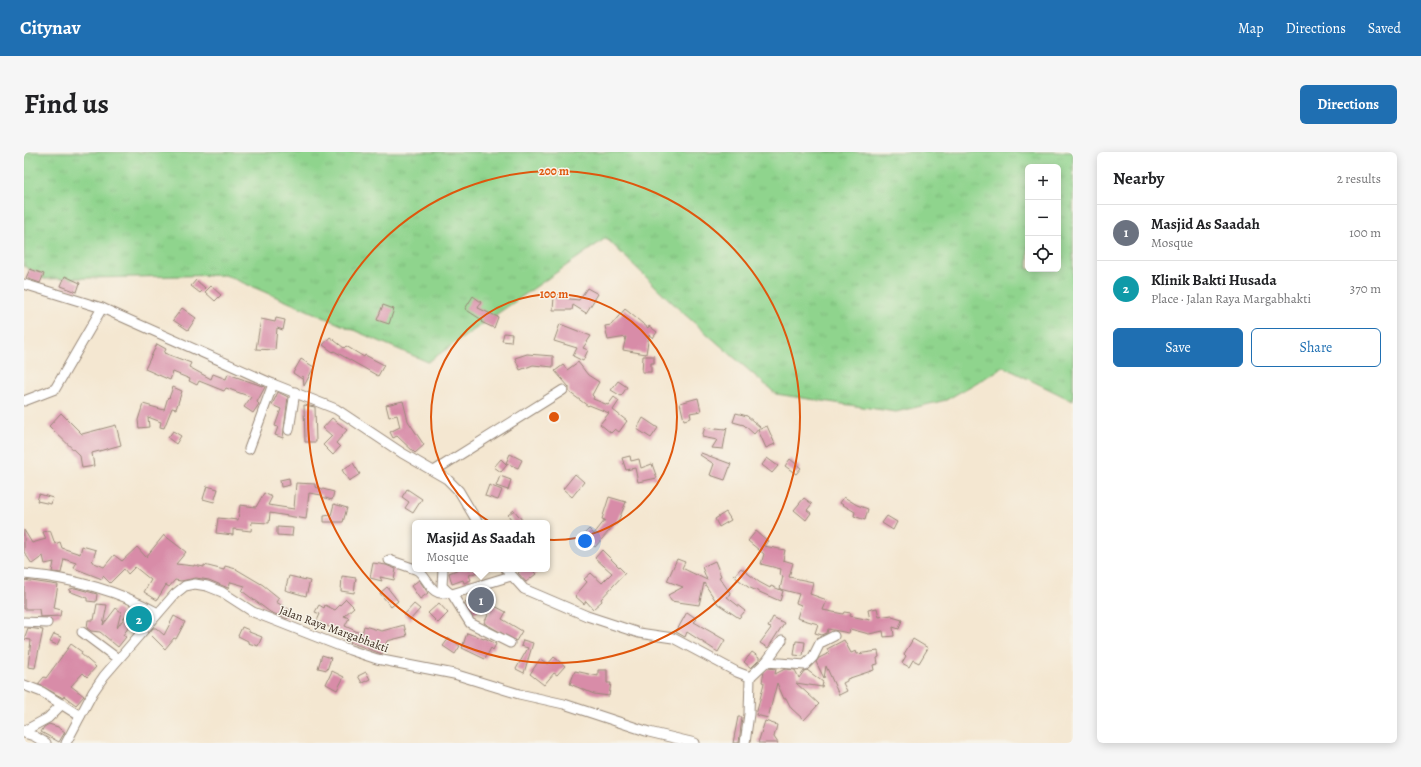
<!DOCTYPE html>
<html lang="en">
<head>
<meta charset="utf-8">
<style>
	:root { --surface:#fff; --page:#f6f6f6; --text:#202124; --muted:#757577; --line:#e0e0e0; --accent:#1f6fb2 }
	body { margin:0; font-family:Alegreya,serif; background:var(--page); color:var(--text) }
	.controls { position:absolute; right:12px; top:12px; display:grid; overflow:hidden; border-radius:6px; box-shadow:0 2px 10px #0003 }
	.controls button { width:36px; height:36px; display:grid; place-items:center; padding:0; border:0; border-bottom:1px solid var(--line); background:var(--surface); color:var(--text); font:20px sans-serif }
	.you { position:absolute; left:561px; top:389px; width:14px; height:14px; margin:-10px; border:3px solid #fff; border-radius:50%; background:#1a73e8; box-shadow:0 0 0 6px #1a73e833 }
	.badge { display:grid; place-items:center; width:26px; height:26px; border-radius:50%; background:var(--accent); color:#fff; font-size:13px; font-weight:700 }
	.pin { position:absolute; translate:-50% -50%; border:2px solid #fff; box-shadow:0 1px 4px #0006 }
	.popup { position:absolute; left:388px; top:368px; width:138px; height:52px; box-sizing:border-box; display:grid; place-content:center; border-radius:6px; background:var(--surface); filter:drop-shadow(0 1px 3px #0005); font-size:13px; white-space:nowrap; color:var(--muted) }
	.popup b { font-size:15px; color:var(--text) }
	.popup::after { content:''; position:absolute; left:50%; top:100%; margin-left:-8px; border:8px solid transparent; border-top-color:var(--surface) }
	.list { margin:0; padding:0; list-style:none }
	h2 { display:flex; justify-content:space-between; align-items:center; height:52px; margin:0; padding:0 16px; font-size:17px }
	h2 small { font-size:13px; font-weight:400; color:var(--muted) }
	.list li { display:grid; grid-template-columns:26px 1fr auto; gap:12px; align-items:center; box-sizing:border-box; height:56px; padding:0 16px; border-top:1px solid var(--line) }
	.list b { display:block; font-size:15px; white-space:nowrap }
	.list p { margin:0; font-size:13px; white-space:nowrap; color:var(--muted) }
	.list em { font-size:13px; font-style:normal; color:var(--muted) }
	.actions { display:flex; gap:8px; padding:12px 16px }
	.actions a { flex:1; padding:9px 0; border:1px solid var(--accent); border-radius:6px; text-align:center; font-size:14px; color:var(--accent) }
	.actions .main { background:var(--accent); color:#fff }
	.icon { flex:none; width:22px; height:22px; fill:none; stroke:currentColor; stroke-width:2; stroke-linecap:round; stroke-linejoin:round }
	.map { position:relative; flex:none; width:1049px; height:591px; overflow:hidden; border-radius:6px }
	header { display:flex; align-items:center; gap:24px; box-sizing:border-box; height:56px; padding:0 20px; background:var(--accent); color:#fff }
	header strong { font-size:19px }
	nav { display:flex; gap:22px; margin-inline-start:auto; font-size:14px }
	.intro { display:flex; align-items:center; justify-content:space-between; box-sizing:border-box; height:96px; padding:0 24px }
	h1 { margin:0; font-size:28px }
	.button { padding:10px 18px; border-radius:6px; background:var(--accent); color:#fff; font-size:14px; font-weight:700 }
	main { display:flex; gap:24px; padding:0 24px }
	aside { flex:1; background:var(--surface); border-radius:6px; box-shadow:0 2px 10px #0003 }
	.map>svg:first-child { display:block }
</style>
</head>
<body>
<header>
<strong>Citynav</strong>
<nav><a>Map</a><a>Directions</a><a>Saved</a></nav>
</header>
<div class="intro"><h1>Find us</h1><a class="button">Directions</a></div>
<main>
<div class="map">
<svg width="1049" height="591" viewBox="0 0 1049 591">
	<defs>
		<pattern id="grass-tufts" width="24" height="20" patternUnits="userSpaceOnUse"><rect width="24" height="20" fill="#8fd48d"/><path d="M3 7l-1-3M5 7V3M7 7l1-3M15 17l-1-3M17 17v-4M19 17l1-3" fill="none" stroke="#7cb679"/></pattern>
	</defs>
	<rect width="100%" height="100%" fill="#f7f3e8"/>
	<filter id="ink" filterUnits="userSpaceOnUse"><feTurbulence type="fractalNoise" baseFrequency=".025" numOctaves="2"/><feDisplacementMap in="SourceGraphic" scale="8" xChannelSelector="R" yChannelSelector="G"/><feConvolveMatrix kernelMatrix="1 2 1 2 8 2 1 2 1" color-interpolation-filters="sRGB"/></filter>
	<filter id="wash" filterUnits="userSpaceOnUse"><feTurbulence type="fractalNoise" baseFrequency=".012" numOctaves="4" result="noise"/><feDisplacementMap in="SourceGraphic" scale="16" xChannelSelector="R" yChannelSelector="G"/><feGaussianBlur stdDeviation="0.9" result="paint"/><feColorMatrix in="noise" values="0 0 0 0 0 0 0 0 0 0 0 0 0 0 0 0 0 1.4 0 .05"/><feComposite in="paint" operator="in"/></filter>
	<g filter="url(#wash)">
		<rect width="100%" height="100%" fill="#f4e7d1"/>
		<!-- grass -->
		<path fill="url(#grass-tufts)" stroke="#657f56" fill-rule="evenodd" d="M0 0H270L275 2 282 0H1049V249L980 215 922 248 872 260 752 242 658 160 582 86 404 210 201 123 20 127 0 114ZM1004 15H1034V117H1004Z"/>
		<g id="blocks">
			<!-- building -->
			<g fill="#d88ca8">
				<path d="M6 117 20 122 16 131 2 126Z"/>
				<path d="M41 124 56 131 53 140 37 134Z"/>
				<path d="M172 128 181 136 176 141 167 134Z"/>
				<path d="M187 134 197 143 191 149 181 140Z"/>
				<path d="M563 136 574 142 562 161 549 153 548 158H529L530 145 555 148Z"/>
				<path d="M449 144 457 150 454 156 474 165 470 176 457 170 458 168 441 157Z"/>
				<path d="M359 153 370 157 365 172 353 168Z"/>
				<path d="M158 156 172 166 164 178 149 168Z"/>
				<path d="M601 157 624 176 625 174 633 180 629 186 625 183 622 202 599 198 602 185 584 188 581 174 587 173Z"/>
				<path d="M252 166 261 168 259 178 253 176 251 198 232 197 237 167 251 170Z"/>
				<path d="M536 172 567 184 559 196 564 198 559 209 549 204 553 196 530 189Z"/>
				<path d="M480 181 488 182 487 190 478 189Z"/>
				<path d="M306 185 320 196 322 194 340 205 341 203 360 213 354 224 310 199 309 200 299 193Z"/>
				<path d="M133 192 142 197 140 201 167 211 165 215 187 227 189 222 202 227 204 222 241 235 233 250 235 252 229 261 220 255 227 245 202 236 200 239 175 229 173 233 165 229 166 227 149 220 146 228 121 217Z"/>
				<path d="M503 202 529 204V215L509 213 496 218 491 206Z"/>
				<path d="M619 204H630V211H627V220H618Z"/>
				<path d="M277 207 290 215 280 234 279 224 278 227 269 221Z"/>
				<path d="M554 210 564 223 575 230 568 243 570 245 569 247 584 253 590 245 595 249 589 258 603 269 595 280 591 277 587 281 576 272 585 261 565 253 564 254 545 240V235L531 219 539 213 543 218Z"/>
				<path d="M594 229 603 235 597 244 587 238Z"/>
				<path d="M149 235 158 239 152 257 148 256 140 276 136 275 137 270 124 265 125 275 115 276 114 268 119 252 140 258 144 245 145 246Z"/>
				<path d="M254 240 264 245 259 286 251 283 254 275 251 274 257 257 248 253Z"/>
				<path d="M674 246 677 259 666 261 667 266 660 268 656 251Z"/>
				<path d="M379 249 384 269 400 293 391 301 373 284 369 286 366 280 376 275 373 263 365 265 362 253Z"/>
				<path d="M280 253 291 255 292 290H281Z"/>
				<path d="M37 261 58 282 92 273 97 293 68 301 70 314 58 316 56 304 25 274Z"/>
				<path d="M712 261 723 264 736 275 730 282 720 273 709 270Z"/>
				<path d="M308 266 323 278 312 291 316 295 309 303 299 293 308 284 299 276Z"/>
				<path d="M619 266 634 276 627 286 613 277Z"/>
				<path d="M743 274 751 292 742 296 734 278Z"/>
				<path d="M681 275 692 277V276L701 277 703 275 699 297 688 296 693 288 678 285Z"/>
				<path d="M149 279 157 284 152 292 144 286Z"/>
				<path d="M677 301 707 312 701 328 686 323 690 312 676 303Z"/>
				<path d="M486 302 498 308 494 316 482 311Z"/>
				<path d="M606 304 607 309 615 307 617 316 628 312 633 326 614 330 611 316 602 318 598 306Z"/>
				<path d="M743 306 754 314 748 321 738 313Z"/>
				<path d="M477 307 483 313 477 320 470 315Z"/>
				<path d="M766 307 777 316 772 322 761 314Z"/>
				<path d="M329 311 336 322 325 329 318 318Z"/>
				<path d="M551 322 560 330 548 345 539 337Z"/>
				<path d="M476 324 487 328 484 338 472 334Z"/>
				<path d="M265 326 266 333 257 335 256 328Z"/>
				<path d="M272 331 291 332V335L310 340 308 348 298 345V343L285 341 282 367 246 361 245 371 228 370 227 379 209 377V383L192 381 194 366 214 368 216 353 232 355 240 341 248 345 244 353 270 357Z"/>
				<path d="M465 333 478 338 474 348 461 344Z"/>
				<path d="M183 334 194 337 190 350 179 347Z"/>
				<path d="M383 337 398 347 389 361 381 356 385 350 378 345Z"/>
				<path d="M15 342 29 346 27 352 13 349Z"/>
				<path d="M585 345 602 350 593 372H591L571 395 558 384 565 377 570 382 581 368 578 367Z"/>
				<path d="M820 345 833 353 844 357 841 368 830 364 831 360 816 351Z"/>
				<path d="M780 346 788 352 783 358 787 361 782 368 770 358Z"/>
				<path d="M310 352 323 356 319 370H300V364L307 363Z"/>
				<path d="M490 358 498 368 494 371H490L484 363Z"/>
				<path d="M702 360 707 368 695 375 691 367Z"/>
				<path d="M863 364 873 370 869 378 858 371Z"/>
				<path d="M253 375 269 376 268 384 253 383Z"/>
				<path d="M0 378 8 391 22 387 19 380 26 378 31 392 36 390 38 396 56 402 58 394 72 398 68 410 80 415 90 403 98 409 113 395 122 405 140 383 162 400 152 412 170 414V413L180 415V413L200 418 201 414 212 417 239 433 255 446 252 450 268 459 263 467 246 460 218 439 221 434 207 430 204 436 185 428 172 426 157 429 151 428 145 435 142 433 133 448 120 440 127 428 111 415 104 422 100 417 86 431 79 424 78 427 50 416 52 411 40 407 37 421 28 420 30 410 21 412 19 404 8 412 0 400Z"/>
				<path d="M732 379 744 389 740 394 761 398 759 408 769 411 765 425 789 430 786 442 803 448 799 458 819 462 820 460 827 461 826 464 846 468 844 458 853 456 855 465 868 463V465L878 468 875 477 869 475 870 484 860 485 859 479 845 482 826 477 825 481 804 477 803 481 798 483 791 481 794 472 773 466 777 453 772 451 775 442 756 437 759 424 756 423 757 417 737 412 740 402 724 389Z"/>
				<path d="M578 398 601 421 577 447 578 449 569 457 562 449 560 452 551 444 563 430 560 427 567 421 578 431 588 421 571 406Z"/>
				<path d="M653 407 661 410 658 416 683 428 678 415 691 409 697 424 695 425 707 442 703 445 721 459 715 466 694 452 680 431 675 453 647 449 644 443 659 435 643 429Z"/>
				<path d="M349 411 362 413 372 417 370 428 356 425 358 429 346 426Z"/>
				<path d="M717 416 735 430 746 436 747 434 759 439 756 449 724 435 710 424Z"/>
				<path d="M435 417H460V418L445 423 447 428 440 431 439 428 428 432 425 421Z"/>
				<path d="M499 417H507L512 422 502 430 494 421Z"/>
				<path d="M265 424 286 429 282 444 261 438Z"/>
				<path d="M318 424 332 426 330 441 317 439Z"/>
				<path d="M0 428 34 433 30 456 37 458 36 464 16 465 15 457H0Z"/>
				<path d="M395 428 404 441 396 447 387 434Z"/>
				<path d="M363 435 374 449 367 455 356 441Z"/>
				<path d="M51 436 73 442 72 450 63 449V446L45 439 46 437Z"/>
				<path d="M465 437 472 446 450 462 441 450 454 440Z"/>
				<path d="M322 447 330 455 320 464 325 466 321 474 338 482 340 474 358 479 380 473 383 484 363 489 358 502 317 487 319 482 293 469 296 462 291 460 295 453 300 456 301 453 311 458Z"/>
				<path d="M415 451 424 461 414 471 404 461Z"/>
				<path d="M73 452 83 453 79 473 92 456 97 460 93 476 108 455 124 463 116 472 110 468 99 483 102 485 94 495 76 480 67 479 63 476 64 468H70Z"/>
				<path d="M390 452 396 457 386 468 380 463Z"/>
				<path d="M469 453 482 460 478 467 498 479 492 489 460 471Z"/>
				<path d="M663 460 673 467 670 470 701 488 694 500 663 480 661 485 652 480Z"/>
				<path d="M150 464 161 470 152 487 150 486 141 497 125 481 129 476H132L140 483Z"/>
				<path d="M749 465 760 471 744 496 736 491 747 476 744 475Z"/>
				<path d="M218 475 225 478V480L238 485 234 494 224 491V489L214 484Z"/>
				<path d="M4 476 19 478 11 516 4 515 7 488 0 487Z"/>
				<path d="M443 481 460 487 461 486 472 492 469 498 467 496 461 507 438 496Z"/>
				<path d="M30 482 37 485 33 493 26 490Z"/>
				<path d="M425 486 436 494 431 502 419 494Z"/>
				<path d="M889 487 904 496 895 511 889 508 885 515 878 511 882 504 880 502Z"/>
				<path d="M499 488 509 491 500 521 492 517 504 496 497 494Z"/>
				<path d="M820 488 827 501 832 499 833 502 854 499 855 505 853 506 854 512 849 513 850 518 823 527V529L819 531 823 539 815 543 802 514 800 526 792 510 795 506 805 501 803 497Z"/>
				<path d="M772 489 781 490 779 504 770 503Z"/>
				<path d="M47 492 58 500 57 502 72 515 63 525 59 521 47 534 60 544 52 553 40 544 39 546 14 532 20 525 22 526Z"/>
				<path d="M728 500 735 505V508L727 516 720 510Z"/>
				<path d="M298 503 307 506 303 518 294 516Z"/>
				<path d="M530 505 541 514 533 523 530 521 520 533 506 522 516 507 524 512Z"/>
				<path d="M744 516 752 517 751 522 761 517 771 518 775 526 780 519 783 518 799 530 798 535 772 531 795 552 780 568 767 556 762 546 760 547 753 531 744 566 732 563 740 531 738 530 740 520Z"/>
				<path d="M574 518H583V531H587L585 544 570 542 546 532 551 519 574 524Z"/>
				<path d="M308 519 320 525 313 538 302 532Z"/>
				<path d="M342 520 346 527 338 531 334 524Z"/>
				<path d="M714 565H718L715 591H709Z"/>
				<path d="M741 569 753 573 750 585 754 591H734Z"/>
				<path d="M25 572 34 575 41 580 35 590 17 580 20 575Z"/>
			</g>
		</g>
	</g>
	<g filter="url(#ink)">
		<use href="#blocks" fill-opacity="0" stroke="#988878" stroke-width="1"/>
		<g fill="none" stroke-linecap="round" stroke-linejoin="round">
			<!-- street casing -->
			<g stroke="#988878" stroke-width="11">
				<g id="street">
					<path d="M0 132 78 156 249 232 312 257 378 301 423 327 435 339 454 371"/>
					<path d="M0 249 31 237 78 156"/>
					<path d="M265 278 271 240"/>
					<path d="M225 297 249 232"/>
					<path d="M410 319 539 238"/>
					<path d="M365 408 391 417"/>
					<path d="M392 417C404 424 407 447 424 440"/>
					<path d="M419 417 418 434 424 440 428 442 487 424"/>
					<path d="M482 417 500 437 563 464 615 481 649 486 713 520 726 525 725 562 721 591"/>
					<path d="M0 422C46 426 93 438 134 461"/>
					<path d="M428 442 446 471 486 491"/>
					<path d="M0 470 23 471"/>
					<path d="M58 480 94 507"/>
					<path d="M742 510 781 513 789 505 796 491 810 484"/>
					<path d="M726 525 742 510 758 488"/>
					<path d="M0 533 18 540 56 564"/>
					<path d="M0 579 24 566 38 552"/>
					<path d="M0 581 10 584 22 591"/>
					<path d="M42 591 69 540 80 524 151 442 161 434 171 432 183 434 198 440 229 460 326 498 353 507 430 522 495 542 540 552 625 580 671 591"/>
				</g>
			</g>
			<!-- street -->
			<use href="#street" stroke="#fff" stroke-width="9"/>
		</g>
	</g>
	<!-- distance rings -->
	<g fill="none" stroke="#df570d" stroke-width="2">
		<circle cx="530" cy="265" r="123"/>
		<circle cx="530" cy="265" r="246"/>
	</g>
	<g text-anchor="middle" stroke-width="3" stroke-linejoin="round" paint-order="stroke">
		<!-- street labels -->
		<g font-size="12" fill="#3b2a1e" stroke="#f7f3e8">
			<text transform="translate(310 477) rotate(20)" y="4">Jalan Raya Margabhakti</text>
		</g>
	</g>
	<circle cx="530" cy="265" r="6" fill="#df570d" stroke="#f7f3e8" stroke-width="2"/>
	<g font-size="12" text-anchor="middle" font-weight="bold" fill="#df570d" stroke="#f7f3e8" stroke-width="3" stroke-linejoin="round" paint-order="stroke">
		<text x="530" y="23">200 m</text>
		<text x="530" y="146">100 m</text>
	</g>
</svg>
<div class="controls">
<button>+</button>
<button>−</button>
<button><svg class="icon" aria-label="locate" viewBox="0 0 24 24"><circle cx="12" cy="12" r="6"/><path d="M12 2v4M12 18v4M2 12h4M18 12h4"/></svg></button>
</div>
<div class="you"></div>
<div class="pin badge" style="left:457px;top:448px;background:#6b7280">1</div>
<div class="popup"><b>Masjid As Saadah</b>Mosque</div>
<div class="pin badge" style="left:115px;top:467px;background:#0f9aa8">2</div>
</div>
<aside>
<h2>Nearby<small>2 results</small></h2>
<ul class="list">
<li><span class="badge" style="background:#6b7280">1</span><div><b>Masjid As Saadah</b><p>Mosque</p></div><em>100 m</em></li>
<li><span class="badge" style="background:#0f9aa8">2</span><div><b>Klinik Bakti Husada</b><p>Place · Jalan Raya Margabhakti</p></div><em>370 m</em></li>
</ul>
<div class="actions"><a class="main">Save</a><a>Share</a></div>
</aside>
</main>
</body>
</html>
